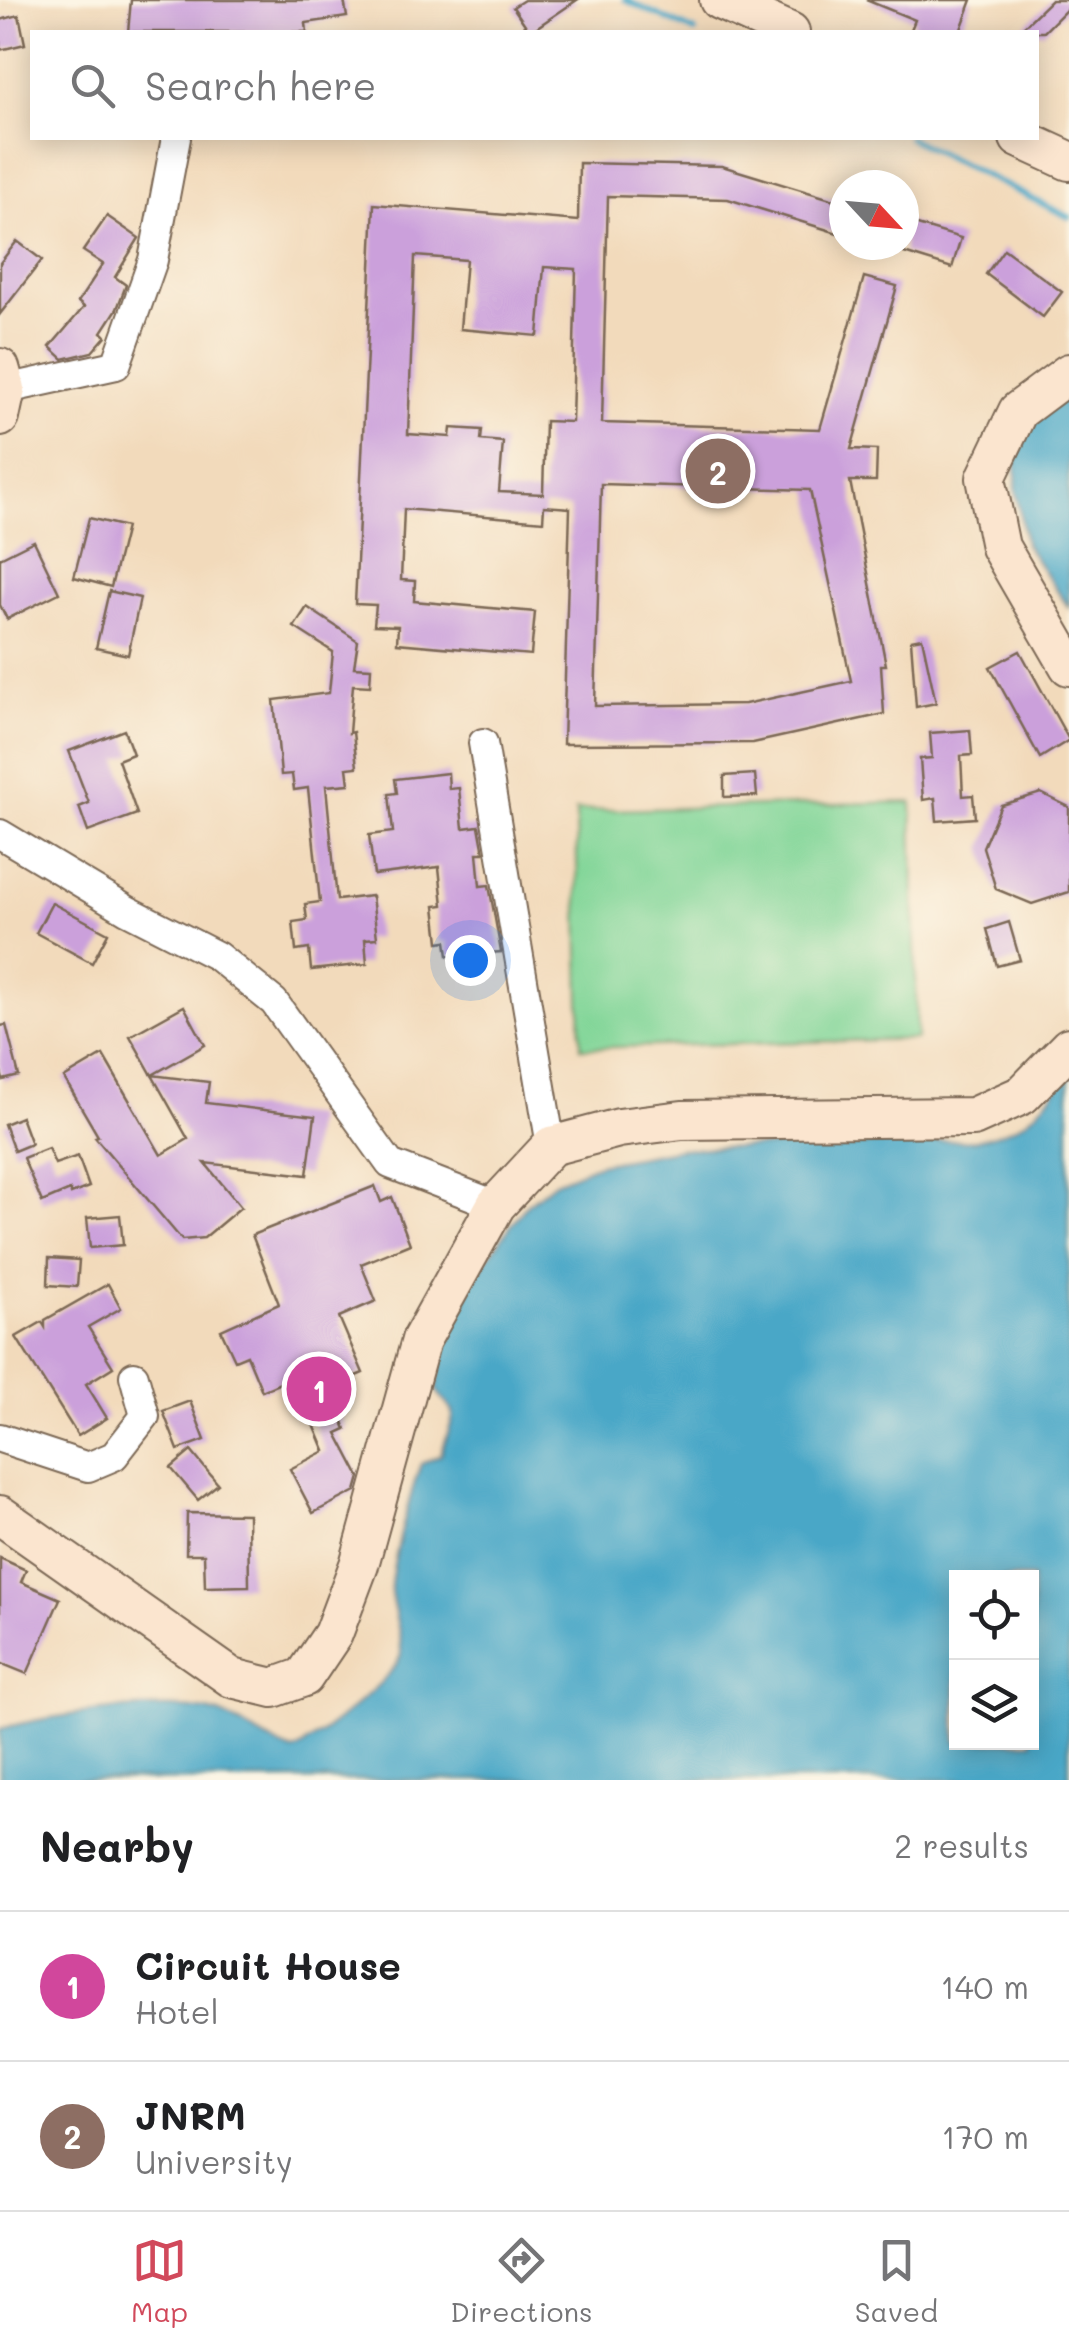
<!DOCTYPE html>
<html lang="en">
<head>
<meta charset="utf-8">
<style>
	:root { --surface:#fff; --page:#f6f6f6; --text:#202124; --muted:#757577; --line:#e0e0e0; --accent:#d1495b }
	body { margin:0; font-family:Mali,sans-serif; background:var(--page); color:var(--text) }
	.controls { position:absolute; right:30px; bottom:30px; display:grid; overflow:hidden; border-radius:0px; box-shadow:0 5px 25px #0003 }
	.controls button { width:90px; height:90px; display:grid; place-items:center; padding:0; border:0; border-bottom:2px solid var(--line); background:var(--surface); color:var(--text); font:50px sans-serif }
	.compass { position:absolute; left:829px; top:170px; width:90px; height:90px; border-radius:50%; background:var(--surface); box-shadow:0 5px 25px #0003; rotate:116deg }
	.you { position:absolute; left:470px; top:960px; width:35px; height:35px; margin:-25px; border:8px solid #fff; border-radius:50%; background:#1a73e8; box-shadow:0 0 0 15px #1a73e833 }
	.badge { display:grid; place-items:center; width:65px; height:65px; border-radius:50%; background:var(--accent); color:#fff; font-size:32px; font-weight:700 }
	.pin { position:absolute; translate:-50% -50%; border:5px solid #fff; box-shadow:0 2px 10px #0006 }
	.list { margin:0; padding:0; list-style:none }
	h2 { display:flex; justify-content:space-between; align-items:center; height:130px; margin:0; padding:0 40px; font-size:42px }
	h2 small { font-size:32px; font-weight:400; color:var(--muted) }
	.list li { display:grid; grid-template-columns:65px 1fr auto; gap:30px; align-items:center; box-sizing:border-box; height:150px; padding:0 40px; border-top:2px solid var(--line) }
	.list b { display:block; font-size:38px; white-space:nowrap }
	.list p { margin:0; font-size:32px; white-space:nowrap; color:var(--muted) }
	.list em { font-size:32px; font-style:normal; color:var(--muted) }
	.icon { flex:none; width:55px; height:55px; fill:none; stroke:currentColor; stroke-width:2; stroke-linecap:round; stroke-linejoin:round }
	.map { position:relative; flex:none; width:1069px; height:1780px; overflow:hidden }
	.search { position:absolute; background:var(--surface); box-shadow:0 5px 25px #0003; left:30px; right:30px; top:30px; height:110px; display:flex; align-items:center; gap:25px; box-sizing:border-box; padding:0 35px; border-radius:0px; color:var(--muted); font-size:38px }
	.sheet { height:430px; background:var(--surface) }
	nav { display:flex; justify-content:space-around; align-items:center; box-sizing:border-box; height:140px; border-top:2px solid var(--line); background:var(--surface); font-size:28px; color:var(--muted) }
	nav a { display:grid; justify-items:center; gap:5px }
	nav .on { color:var(--accent) }
	.map>svg:first-child { display:block }
</style>
</head>
<body>
<div class="map">
<svg width="1069" height="1780" viewBox="0 0 1069 1780">
	<rect width="100%" height="100%" fill="#fcf5e5"/>
	<filter id="ink" filterUnits="userSpaceOnUse"><feTurbulence type="fractalNoise" baseFrequency=".01" numOctaves="2"/><feDisplacementMap in="SourceGraphic" scale="20" xChannelSelector="R" yChannelSelector="G"/><feConvolveMatrix kernelMatrix="1 2 1 2 8 2 1 2 1" color-interpolation-filters="sRGB"/></filter>
	<filter id="wash" filterUnits="userSpaceOnUse"><feTurbulence type="fractalNoise" baseFrequency=".0048" numOctaves="4" result="noise"/><feDisplacementMap in="SourceGraphic" scale="40" xChannelSelector="R" yChannelSelector="G"/><feGaussianBlur stdDeviation="2.25" result="paint"/><feColorMatrix in="noise" values="0 0 0 0 0 0 0 0 0 0 0 0 0 0 0 0 0 1.4 0 .05"/><feComposite in="paint" operator="in"/></filter>
	<g filter="url(#wash)">
		<rect width="100%" height="100%" fill="#f2dabb"/>
		<!-- green -->
		<path fill="#80d597" stroke="#5e805a" stroke-width="2.5" d="M912 802 917 1039 581 1048 576 811Z"/>
		<!-- water -->
		<g fill="#48a7c7" stroke="#426872" stroke-width="2.5" fill-rule="evenodd">
			<path d="M1069 393V608L1025 544 1016 490V456L1032 422Z"/>
			<path d="M1069 1074V1780H0V1729C50 1714 177 1697 225 1716 249 1726 268 1743 294 1751 316 1740 399 1675 401 1653 402 1634 393 1611 391 1592 389 1573 413 1484 421 1464L441 1455 453 1418V1412L436 1390 447 1334 477 1273 525 1206 555 1182 599 1164 679 1149 976 1140C1031 1127 1034 1115 1069 1074ZM956 1578H1032V1742H956Z"/>
		</g>
		<g fill="none" stroke-linecap="round" stroke-linejoin="round">
			<!-- stream -->
			<g stroke="#48a7c7" stroke-width="6">
				<path d="M625 0 695 32"/>
				<path d="M909 138 1069 217"/>
			</g>
		</g>
		<g id="blocks">
			<!-- building -->
			<g fill="#cba0db" fill-rule="evenodd">
				<path d="M131 0H344L347 17 306 23 307 32H128Z"/>
				<path d="M524 0H577L530 32 513 7Z"/>
				<path d="M866 0H972L960 32H910L915 20Z"/>
				<path d="M1051 0H1069V7L1044 32H1018Z"/>
				<path d="M19 15 25 44 0 50V20Z"/>
				<path d="M579 163 722 166 844 203V235L728 199 608 196 602 423 820 429 864 277 897 286 851 449 877 450 876 481H850L886 665H881L884 714 753 743 563 744 570 508 544 506 543 521 404 509 401 580 415 581 414 601 535 612 531 655 397 643 398 626 374 625 376 605 355 604 374 204 578 221ZM415 256 466 260 460 329 538 336 544 267 576 269 572 422 545 421 543 494 499 492 503 442 481 440 482 430 451 428 450 437 408 434ZM601 484 810 490 851 681 745 704 595 706Z"/>
				<path d="M107 216 139 238 115 277 126 285 117 309 102 332 106 336 92 352 63 359 50 347 84 307 78 302 103 264 83 251Z"/>
				<path d="M904 221 961 238 952 268 904 253Z"/>
				<path d="M17 241 42 260 0 314V263Z"/>
				<path d="M1004 249 1062 292 1043 317 986 274Z"/>
				<path d="M89 518 126 527 111 587 74 577Z"/>
				<path d="M34 541 59 593 7 619 0 605V558Z"/>
				<path d="M109 591 140 598 128 655 96 648Z"/>
				<path d="M307 607 358 641 354 667 371 668 370 686 353 685 349 733 353 732 357 767 347 768 349 784 326 786 337 900 372 896 377 938 365 939 367 964 311 970 309 949 296 951 293 922 307 920 305 904 320 902 308 788 294 790 292 774 281 775 274 700 329 693 333 652 294 627Z"/>
				<path d="M922 638 936 703 916 707 911 640Z"/>
				<path d="M1020 651 1069 740 1040 758 990 667Z"/>
				<path d="M124 730 133 754 118 760 137 814 88 832 79 807 89 803 69 751Z"/>
				<path d="M970 730 972 755 961 756 963 796 973 795 975 818 937 821 935 798 923 800 920 759 932 758 930 733Z"/>
				<path d="M448 773 449 789 459 788 463 828 479 826 484 853H477L480 886 489 885 501 952 448 956 446 941 439 942 435 906 443 905 439 867 374 875 369 835 393 832 389 794 397 793 395 779Z"/>
				<path d="M755 774 757 796 724 797V776Z"/>
				<path d="M1041 793 1069 807V892L1032 904 996 889 983 847 1001 805Z"/>
				<path d="M52 903 108 933 92 963 36 933Z"/>
				<path d="M1009 922 1020 960 997 966 987 929Z"/>
				<path d="M184 1006 205 1045 152 1075 130 1036Z"/>
				<path d="M6 1025 19 1076 3 1080 0 1068V1026Z"/>
				<path d="M103 1055 161 1155 188 1139 152 1075 209 1082 206 1103 315 1116 307 1175 205 1163 241 1207 204 1238 182 1240 95 1137 98 1136 64 1078Z"/>
				<path d="M21 1117 31 1144 14 1151 4 1124Z"/>
				<path d="M48 1148 55 1164 78 1156 89 1187 71 1194 70 1190 42 1202 23 1158Z"/>
				<path d="M375 1186 381 1202 392 1197 410 1244 361 1264 376 1301 339 1317 363 1373 329 1387 346 1429 337 1433 360 1477 356 1491 313 1513 290 1469 325 1451 294 1377 262 1391 247 1355 235 1360 221 1330 279 1304 252 1235Z"/>
				<path d="M120 1215 123 1245 90 1248 87 1218Z"/>
				<path d="M49 1258 79 1260 77 1287 48 1285Z"/>
				<path d="M108 1284 121 1308 88 1327 113 1367 86 1384 107 1418 78 1436 16 1337 42 1322 45 1327V1320Z"/>
				<path d="M190 1401 205 1440 178 1450 163 1411Z"/>
				<path d="M191 1451 218 1484 198 1500 171 1468Z"/>
				<path d="M187 1513 248 1514 249 1586 205 1587 204 1554H186Z"/>
				<path d="M0 1558 26 1570 21 1582 60 1599 27 1674 0 1663Z"/>
			</g>
		</g>
	</g>
	<g filter="url(#ink)">
		<use href="#blocks" fill-opacity="0" stroke="#7b6855" stroke-width="2.5"/>
		<g fill="none" stroke-linecap="round" stroke-linejoin="round">
			<!-- street casing -->
			<g stroke="#7b6855" stroke-width="32">
				<g id="street">
					<path d="M6 389 116 365 153 260 176 138"/>
					<path d="M483 743 551 1146"/>
					<path d="M0 834 127 910 217 956 274 1002 390 1164 496 1205"/>
					<path d="M0 1438 88 1467 114 1456 145 1416 134 1376"/>
				</g>
			</g>
			<!-- secondary casing -->
			<g stroke="#7b6855" stroke-width="42">
				<g id="secondary">
					<path d="M719 0 790 32"/>
					<path d="M1019 138 1069 161"/>
					<path d="M0 368 6 389 0 417"/>
					<path d="M1069 373 1018 411 986 478 1000 547 1069 666"/>
					<path d="M0 1515 232 1678 273 1688 304 1677 333 1634 359 1565 421 1340 496 1205 551 1146 619 1128 682 1120 973 1117 1022 1095 1069 1047"/>
				</g>
			</g>
			<!-- street -->
			<use href="#street" stroke="#fff" stroke-width="28"/>
			<!-- secondary -->
			<use href="#secondary" stroke="#fbe5cf" stroke-width="38"/>
		</g>
	</g>
</svg>
<div class="controls">
<button><svg class="icon" aria-label="locate" viewBox="0 0 24 24"><circle cx="12" cy="12" r="6"/><path d="M12 2v4M12 18v4M2 12h4M18 12h4"/></svg></button>
<button><svg class="icon" aria-label="layers" viewBox="0 0 24 24"><path d="M12 4l9 5-9 5-9-5zM3 14l9 5 9-5"/></svg></button>
</div>
<svg class="compass" viewBox="-18 -18 36 36"><path d="M0-13l5 13h-10z" fill="#e53935"/><path d="M0 13l5-13h-10z" fill="#757577"/></svg>
<div class="you"></div>
<div class="pin badge" style="left:319px;top:1389px;background:#d1479c">1</div>
<div class="pin badge" style="left:718px;top:471px;background:#8d6e63">2</div>
<div class="search"><svg class="icon" aria-label="search" viewBox="0 0 24 24"><circle cx="10" cy="10" r="6"/><path d="M15 15l6 6"/></svg>Search here</div>
</div>
<section class="sheet">
<h2>Nearby<small>2 results</small></h2>
<ul class="list">
<li><span class="badge" style="background:#d1479c">1</span><div><b>Circuit House</b><p>Hotel</p></div><em>140 m</em></li>
<li><span class="badge" style="background:#8d6e63">2</span><div><b>JNRM</b><p>University</p></div><em>170 m</em></li>
</ul>
</section>
<nav>
<a class="on"><svg class="icon" aria-label="map" viewBox="0 0 24 24"><path d="M3 6l6-2 6 2 6-2v14l-6 2-6-2-6 2zM9 4v14M15 6v14"/></svg>Map</a>
<a><svg class="icon" aria-label="directions" viewBox="0 0 24 24"><path d="M12 3l9 9-9 9-9-9zM9 14v-3h6M13 9l2 2-2 2"/></svg>Directions</a>
<a><svg class="icon" aria-label="saved" viewBox="0 0 24 24"><path d="M7 4h10v16l-5-4-5 4z"/></svg>Saved</a>
</nav>
</body>
</html>
